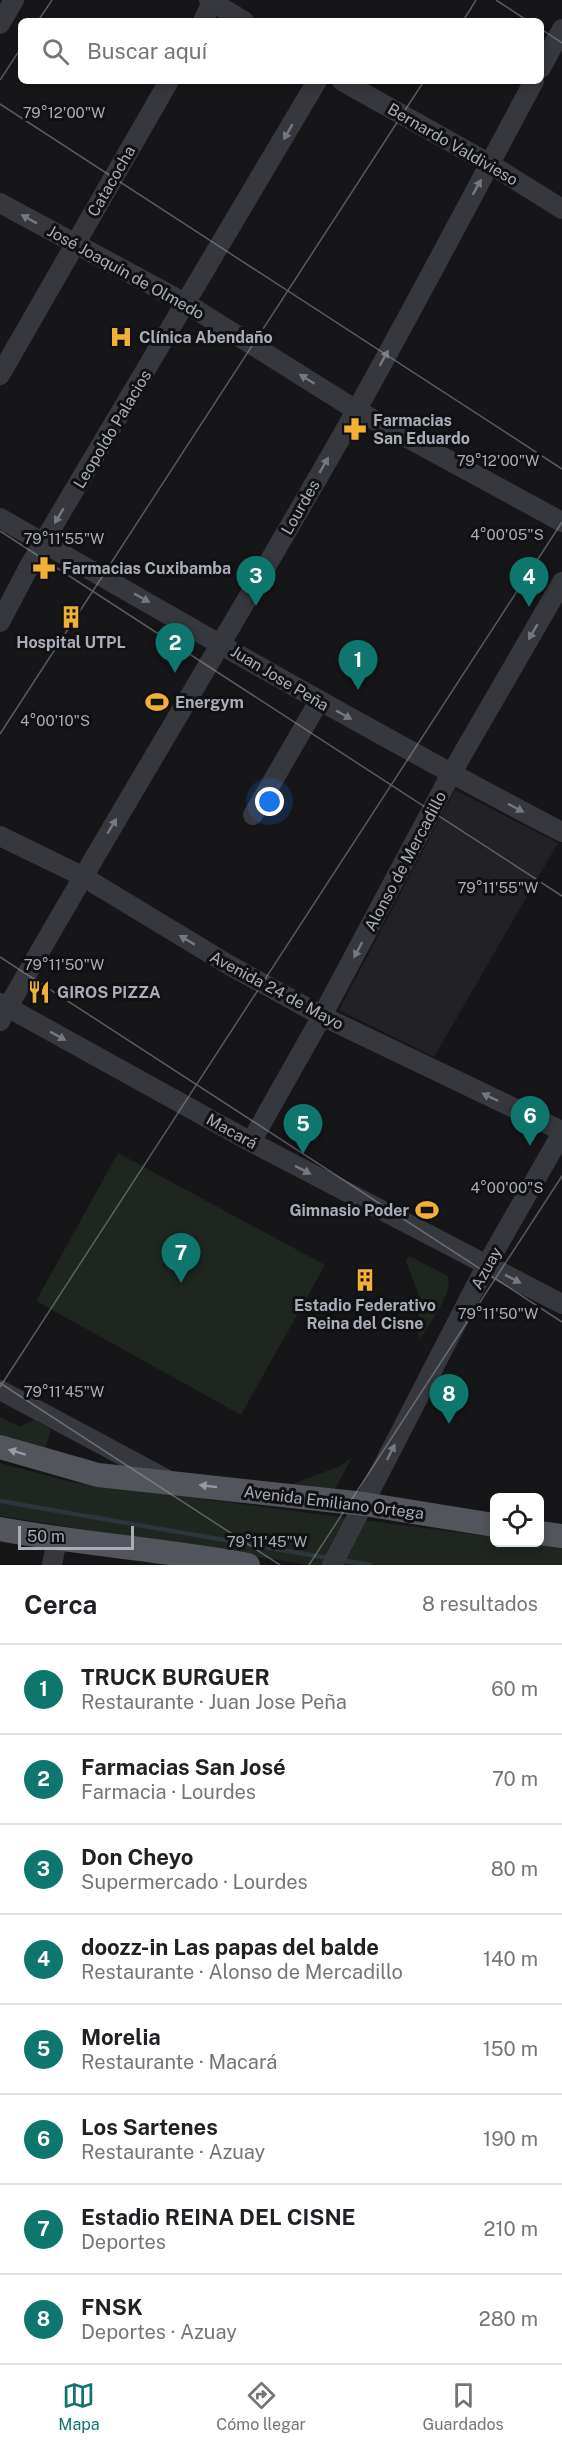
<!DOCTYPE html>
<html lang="es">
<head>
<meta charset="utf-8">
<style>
	:root { --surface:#fff; --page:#f6f6f6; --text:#202124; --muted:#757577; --line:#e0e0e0; --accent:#0f766e }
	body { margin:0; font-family:"Public Sans",sans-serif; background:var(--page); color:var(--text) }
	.controls { position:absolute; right:18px; bottom:18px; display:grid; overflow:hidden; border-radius:9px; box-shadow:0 3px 9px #0003 }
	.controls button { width:54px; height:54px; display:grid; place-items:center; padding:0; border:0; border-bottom:2px solid var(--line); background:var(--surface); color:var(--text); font:30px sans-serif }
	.scale { position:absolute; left:18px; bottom:15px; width:116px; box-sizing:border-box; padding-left:6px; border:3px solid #a8adb8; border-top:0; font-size:16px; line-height:21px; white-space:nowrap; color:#a8adb8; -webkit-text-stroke:4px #111113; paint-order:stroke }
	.you { position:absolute; left:270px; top:802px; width:21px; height:21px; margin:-15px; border:4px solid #fff; border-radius:50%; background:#1a73e8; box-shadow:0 0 0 9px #1a73e833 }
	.badge { display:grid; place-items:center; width:39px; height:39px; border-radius:50%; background:var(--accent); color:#fff; font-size:20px; font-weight:700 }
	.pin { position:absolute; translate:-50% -50px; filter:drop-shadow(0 2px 3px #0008) }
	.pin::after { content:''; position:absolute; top:32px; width:21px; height:18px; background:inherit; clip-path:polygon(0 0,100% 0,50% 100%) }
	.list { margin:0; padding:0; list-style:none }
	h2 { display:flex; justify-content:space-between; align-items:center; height:78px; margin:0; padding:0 24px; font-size:26px }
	h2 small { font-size:20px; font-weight:400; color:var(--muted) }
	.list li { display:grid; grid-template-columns:39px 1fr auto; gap:18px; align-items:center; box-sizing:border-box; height:90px; padding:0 24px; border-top:2px solid var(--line) }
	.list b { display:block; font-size:22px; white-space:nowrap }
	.list p { margin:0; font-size:20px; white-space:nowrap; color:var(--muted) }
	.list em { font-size:20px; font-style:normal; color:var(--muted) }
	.icon { flex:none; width:33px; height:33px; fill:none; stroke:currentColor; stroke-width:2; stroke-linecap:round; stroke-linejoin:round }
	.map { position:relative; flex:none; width:562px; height:1565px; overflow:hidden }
	.search { position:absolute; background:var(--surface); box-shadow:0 3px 9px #0003; left:18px; right:18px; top:18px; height:66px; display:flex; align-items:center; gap:15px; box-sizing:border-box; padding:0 21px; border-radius:9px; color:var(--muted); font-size:22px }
	.sheet { height:798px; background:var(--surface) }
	nav { display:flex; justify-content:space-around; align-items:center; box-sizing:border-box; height:84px; border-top:2px solid var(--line); background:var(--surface); font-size:16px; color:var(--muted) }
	nav a { display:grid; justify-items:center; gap:3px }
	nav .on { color:var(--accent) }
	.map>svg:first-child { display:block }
</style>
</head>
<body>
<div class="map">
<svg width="562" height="1565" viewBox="0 0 562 1565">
	<rect width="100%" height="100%" fill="#161618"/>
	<!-- built -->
	<path fill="#222225" d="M455 790 558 843 434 1057 339 1010Z"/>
	<!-- green -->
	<g fill="#1e261f">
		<path d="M118 1153 325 1265 241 1415 36 1301Z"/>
		<path d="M409 1256 448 1276C454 1292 429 1324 421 1338L418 1335 419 1296 406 1261Z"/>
		<path d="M0 1417 20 1427 34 1420 51 1429 45 1450 0 1438Z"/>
		<path d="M352 1458 332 1494 290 1485 340 1466Z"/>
		<path d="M0 1463 71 1482 494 1537V1542H536L562 1546V1565H309L0 1516Z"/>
	</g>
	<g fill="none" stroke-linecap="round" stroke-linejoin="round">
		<!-- stream -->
		<g stroke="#2c353c" stroke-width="4.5">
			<path d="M0 1501 328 1558"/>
			<path d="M340 1560 371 1565"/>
		</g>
		<!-- minor -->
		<g stroke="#37383d" stroke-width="20">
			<path d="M209 0 244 21"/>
			<path d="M203 21 213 0"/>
			<path d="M0 24 14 0"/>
			<path d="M541 68 562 29"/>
			<path d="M342 81 490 164 562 209"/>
			<path d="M0 203 187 304 356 410 562 522"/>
			<path d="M0 375 169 81"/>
			<path d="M0 518C186 625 372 733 562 832"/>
			<path d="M0 622 31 563 317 81"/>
			<path d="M253 815 319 701"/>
			<path d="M0 836 82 876 229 965 322 1016 562 1131"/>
			<path d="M0 1003 251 1142 562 1304"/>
			<path d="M0 1021C116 816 240 616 356 411 417 302 475 191 534 81"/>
			<path d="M251 1142 322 1016 451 774 562 582"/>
			<path d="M0 1390 168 1480"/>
			<path d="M52 1565 57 1540"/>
			<path d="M332 1565 486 1266 562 1133"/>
		</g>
		<!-- major -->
		<g stroke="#53555c" stroke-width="24">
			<path d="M0 1447 98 1475 364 1504 494 1525"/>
			<path d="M0 1529C82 1544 166 1550 248 1565"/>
			<path d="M540 1533 562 1536"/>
		</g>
	</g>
	<!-- one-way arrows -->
	<defs><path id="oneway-solid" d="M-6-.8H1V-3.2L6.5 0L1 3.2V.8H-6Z" transform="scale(1.5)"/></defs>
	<g fill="#757881">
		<use href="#oneway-solid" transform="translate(288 132) rotate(120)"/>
		<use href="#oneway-solid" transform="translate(477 187) rotate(-61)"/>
		<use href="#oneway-solid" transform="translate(29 219) rotate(-151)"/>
		<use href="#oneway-solid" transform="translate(384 358) rotate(-61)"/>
		<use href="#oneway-solid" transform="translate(307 379) rotate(-148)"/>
		<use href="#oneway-solid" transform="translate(324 465) rotate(-60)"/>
		<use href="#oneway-solid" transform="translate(59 516) rotate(121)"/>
		<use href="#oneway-solid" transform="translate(142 598) rotate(29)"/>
		<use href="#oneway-solid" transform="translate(533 632) rotate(120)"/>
		<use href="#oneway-solid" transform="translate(344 715) rotate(29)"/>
		<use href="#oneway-solid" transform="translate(516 808) rotate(28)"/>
		<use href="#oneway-solid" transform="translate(112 826) rotate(-59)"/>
		<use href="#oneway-solid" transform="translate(187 940) rotate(-149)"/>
		<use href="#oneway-solid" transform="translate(358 950) rotate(118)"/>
		<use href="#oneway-solid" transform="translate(58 1036) rotate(29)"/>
		<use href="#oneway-solid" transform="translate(490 1097) rotate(-154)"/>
		<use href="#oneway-solid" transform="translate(303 1170) rotate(27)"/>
		<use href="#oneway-solid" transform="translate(513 1279) rotate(27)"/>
		<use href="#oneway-solid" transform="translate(391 1452) rotate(-63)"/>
	</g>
	<g fill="#979ba6">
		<use href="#oneway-solid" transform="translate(17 1452) rotate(-163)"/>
		<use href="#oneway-solid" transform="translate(208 1486) rotate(-173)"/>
	</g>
	<!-- ticks -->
	<path fill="none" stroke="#a8adb8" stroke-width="1.5" stroke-opacity="0.45" d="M496 0 528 21M38 21 52 0M463 21 476 0M541 29 562 43M0 80 21 48M0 104 562 469M0 531 562 896M0 734 424 81M0 957 562 1322M0 1383 280 1565M0 1387 562 522M309 1565 562 1176"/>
	<!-- icons -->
	<defs>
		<g id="hospital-bare" transform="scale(1.8)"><path d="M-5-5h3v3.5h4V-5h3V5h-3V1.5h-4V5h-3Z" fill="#f2b134" stroke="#111113" stroke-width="2.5" paint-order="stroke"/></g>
		<g id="pharmacy-bare" transform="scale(1.8)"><path d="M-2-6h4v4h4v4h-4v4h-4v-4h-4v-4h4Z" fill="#f2b134" stroke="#111113" stroke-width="2.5" paint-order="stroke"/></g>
		<g id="building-bare" transform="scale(1.8)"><path d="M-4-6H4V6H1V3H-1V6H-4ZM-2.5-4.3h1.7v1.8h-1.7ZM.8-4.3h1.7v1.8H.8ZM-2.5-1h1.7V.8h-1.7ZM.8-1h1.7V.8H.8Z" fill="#f2b134" stroke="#111113" stroke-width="2.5" paint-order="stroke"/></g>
		<g id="stadium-bare" transform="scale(1.8)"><path d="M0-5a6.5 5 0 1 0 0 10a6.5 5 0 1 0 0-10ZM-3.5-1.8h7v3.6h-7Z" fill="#f2b134" stroke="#111113" stroke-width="2.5" paint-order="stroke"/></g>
		<g id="restaurant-bare" transform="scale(1.8)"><path d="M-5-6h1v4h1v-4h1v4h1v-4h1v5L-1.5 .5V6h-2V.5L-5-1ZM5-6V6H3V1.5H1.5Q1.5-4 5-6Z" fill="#f2b134" stroke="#111113" stroke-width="2.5" paint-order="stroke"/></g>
	</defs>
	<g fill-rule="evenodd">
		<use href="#hospital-bare" x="121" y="337"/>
		<use href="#pharmacy-bare" x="355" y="429"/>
		<use href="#pharmacy-bare" x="44" y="568"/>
		<use href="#building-bare" x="71" y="617"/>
		<use href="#stadium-bare" x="157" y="702"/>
		<use href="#restaurant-bare" x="39" y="992"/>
		<use href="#stadium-bare" x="427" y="1210"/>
		<use href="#building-bare" x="365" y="1280"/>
	</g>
	<g text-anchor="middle" stroke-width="6" stroke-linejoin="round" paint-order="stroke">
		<!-- street labels -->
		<g font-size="16" fill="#a8adb8" stroke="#111113">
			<text transform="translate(453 144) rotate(30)" y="6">Bernardo Valdivieso</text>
			<text transform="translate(111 181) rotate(-60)" y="6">Catacocha</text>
			<text transform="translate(126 272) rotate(29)" y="6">José Joaquín de Olmedo</text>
			<text transform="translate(112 429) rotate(-59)" y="6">Leopoldo Palacios</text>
			<text transform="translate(300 507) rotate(-60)" y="6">Lourdes</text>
			<text transform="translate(280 678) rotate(31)" y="6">Juan Jose Peña</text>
			<text transform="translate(405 861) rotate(-62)" y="6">Alonso de Mercadillo</text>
			<text transform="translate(277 990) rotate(28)" y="6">Avenida 24 de Mayo</text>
			<text transform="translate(232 1131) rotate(29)" y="6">Macará</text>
			<text transform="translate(486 1268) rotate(-61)" y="6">Azuay</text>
			<text transform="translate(334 1502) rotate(7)" y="6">Avenida Emiliano Ortega</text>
		</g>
		<!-- poi labels -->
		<g font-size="16" font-weight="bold" fill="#a8adb8" stroke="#111113" text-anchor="start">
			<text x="139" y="343">Clínica Abendaño</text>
			<text x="373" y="426">Farmacias<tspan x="373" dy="18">San Eduardo</tspan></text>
			<text x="62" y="574">Farmacias Cuxibamba</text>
			<text x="71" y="648" text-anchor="middle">Hospital UTPL</text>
			<text x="175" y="708">Energym</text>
			<text x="57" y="998">GIROS PIZZA</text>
			<text x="409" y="1216" text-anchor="end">Gimnasio Poder</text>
			<text x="365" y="1311" text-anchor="middle">Estadio Federativo<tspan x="365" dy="18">Reina del Cisne</tspan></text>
		</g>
	</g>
	<g font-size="15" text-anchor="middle" fill="#a8adb8" stroke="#111113" stroke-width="6" stroke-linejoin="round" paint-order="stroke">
		<text x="64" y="118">79°12'00"W</text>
		<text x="498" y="466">79°12'00"W</text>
		<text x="507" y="540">4°00'05"S</text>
		<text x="64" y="544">79°11'55"W</text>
		<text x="55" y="726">4°00'10"S</text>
		<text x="498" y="893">79°11'55"W</text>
		<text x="64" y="970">79°11'50"W</text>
		<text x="507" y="1193">4°00'00"S</text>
		<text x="498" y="1319">79°11'50"W</text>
		<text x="64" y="1397">79°11'45"W</text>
		<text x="267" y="1547">79°11'45"W</text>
	</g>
</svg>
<div class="controls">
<button><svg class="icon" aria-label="locate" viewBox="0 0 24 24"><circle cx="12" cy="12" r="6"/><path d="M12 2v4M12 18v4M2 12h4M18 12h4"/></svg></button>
</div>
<div class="scale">50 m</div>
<div class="you"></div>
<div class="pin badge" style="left:358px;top:690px">1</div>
<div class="pin badge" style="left:175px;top:673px">2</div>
<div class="pin badge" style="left:256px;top:606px">3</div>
<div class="pin badge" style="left:529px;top:607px">4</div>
<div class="pin badge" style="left:303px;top:1154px">5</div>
<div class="pin badge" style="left:530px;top:1146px">6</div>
<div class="pin badge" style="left:181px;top:1283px">7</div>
<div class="pin badge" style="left:449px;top:1424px">8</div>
<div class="search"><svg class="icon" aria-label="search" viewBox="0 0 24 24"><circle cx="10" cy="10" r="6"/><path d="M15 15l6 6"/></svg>Buscar aquí</div>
</div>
<section class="sheet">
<h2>Cerca<small>8 resultados</small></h2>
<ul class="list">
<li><span class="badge">1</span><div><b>TRUCK BURGUER</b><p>Restaurante · Juan Jose Peña</p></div><em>60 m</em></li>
<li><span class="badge">2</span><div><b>Farmacias San José</b><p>Farmacia · Lourdes</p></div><em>70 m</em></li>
<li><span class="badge">3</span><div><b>Don Cheyo</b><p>Supermercado · Lourdes</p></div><em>80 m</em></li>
<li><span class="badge">4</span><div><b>doozz-in Las papas del balde</b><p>Restaurante · Alonso de Mercadillo</p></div><em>140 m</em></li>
<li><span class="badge">5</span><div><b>Morelia</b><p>Restaurante · Macará</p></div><em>150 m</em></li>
<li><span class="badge">6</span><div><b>Los Sartenes</b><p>Restaurante · Azuay</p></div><em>190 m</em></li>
<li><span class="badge">7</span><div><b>Estadio REINA DEL CISNE</b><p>Deportes</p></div><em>210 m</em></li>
<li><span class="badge">8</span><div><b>FNSK</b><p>Deportes · Azuay</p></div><em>280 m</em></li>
</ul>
</section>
<nav>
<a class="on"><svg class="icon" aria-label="map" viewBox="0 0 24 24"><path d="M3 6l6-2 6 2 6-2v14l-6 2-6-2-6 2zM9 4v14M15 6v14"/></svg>Mapa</a>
<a><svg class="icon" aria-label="directions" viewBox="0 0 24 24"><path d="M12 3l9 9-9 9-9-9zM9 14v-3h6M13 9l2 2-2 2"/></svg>Cómo llegar</a>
<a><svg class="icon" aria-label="saved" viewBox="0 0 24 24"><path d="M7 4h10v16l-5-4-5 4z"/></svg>Guardados</a>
</nav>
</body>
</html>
